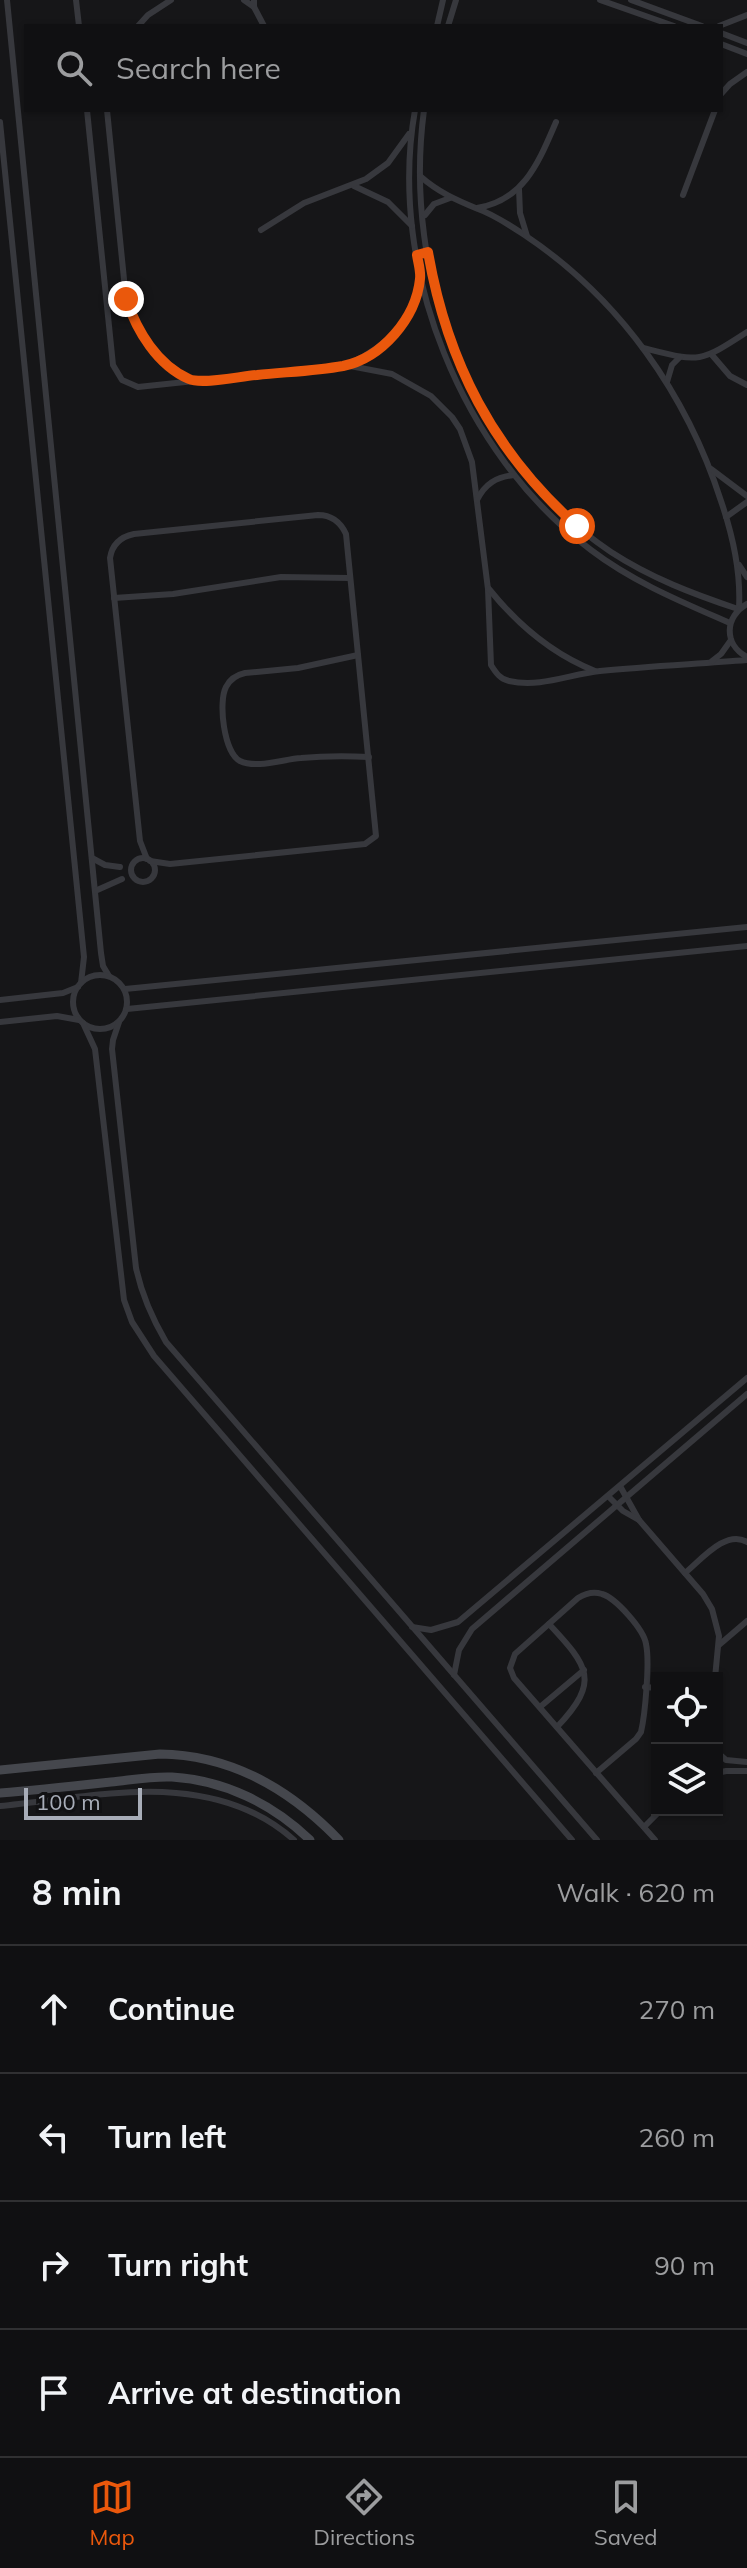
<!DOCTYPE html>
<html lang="en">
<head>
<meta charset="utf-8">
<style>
	:root { --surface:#101012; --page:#1e1e20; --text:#f1f3f6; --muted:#9c9d9f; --line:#303032; --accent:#ea580c }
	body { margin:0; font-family:Mulish,sans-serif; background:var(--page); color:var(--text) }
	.controls { position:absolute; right:24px; bottom:24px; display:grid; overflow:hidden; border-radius:0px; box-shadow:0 2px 6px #0004 }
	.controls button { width:72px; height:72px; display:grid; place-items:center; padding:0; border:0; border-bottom:2px solid var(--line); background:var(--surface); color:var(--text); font:40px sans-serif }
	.scale { position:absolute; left:24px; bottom:20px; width:118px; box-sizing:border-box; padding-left:8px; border:4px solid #a8adb8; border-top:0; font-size:22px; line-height:28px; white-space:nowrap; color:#a8adb8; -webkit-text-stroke:6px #111113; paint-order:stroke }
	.stop { position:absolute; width:24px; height:24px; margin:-18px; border:6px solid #ea580c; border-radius:50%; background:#fff }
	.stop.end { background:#ea580c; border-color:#fff; box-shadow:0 2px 8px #0008 }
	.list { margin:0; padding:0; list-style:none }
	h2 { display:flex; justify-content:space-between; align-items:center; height:104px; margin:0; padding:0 32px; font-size:34px }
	h2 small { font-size:26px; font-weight:400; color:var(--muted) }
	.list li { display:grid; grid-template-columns:52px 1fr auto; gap:24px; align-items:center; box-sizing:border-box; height:128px; padding:0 32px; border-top:2px solid var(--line) }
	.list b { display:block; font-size:30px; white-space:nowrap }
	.list em { font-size:26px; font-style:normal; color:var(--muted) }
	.icon { flex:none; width:44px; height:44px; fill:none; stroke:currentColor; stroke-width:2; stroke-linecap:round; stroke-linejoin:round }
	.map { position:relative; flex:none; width:747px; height:1840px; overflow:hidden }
	.search { position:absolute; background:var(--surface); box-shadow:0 2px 6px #0004; left:24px; right:24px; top:24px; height:88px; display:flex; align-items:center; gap:20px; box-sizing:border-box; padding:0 28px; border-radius:0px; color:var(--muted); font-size:30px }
	.sheet { height:616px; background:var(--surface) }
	nav { display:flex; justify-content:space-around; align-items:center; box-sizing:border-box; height:112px; border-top:2px solid var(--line); background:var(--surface); font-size:22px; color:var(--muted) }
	nav a { display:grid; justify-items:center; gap:4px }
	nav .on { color:var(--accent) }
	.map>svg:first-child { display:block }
</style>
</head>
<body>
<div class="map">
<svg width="747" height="1840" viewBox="0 0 747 1840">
	<rect width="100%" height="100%" fill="#161618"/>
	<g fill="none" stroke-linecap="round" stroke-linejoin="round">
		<!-- street -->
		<g stroke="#37383d" stroke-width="6">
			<path d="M7 0 101 953 103 966 109 976"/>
			<path d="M76 0 79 26"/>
			<path d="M244 0 254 7"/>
			<path d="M254 0V7L264 26"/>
			<path d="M600 0 674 26"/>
			<path d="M631 0 702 26"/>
			<path d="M138 26 148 15 171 0"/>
			<path d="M437 26 443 0"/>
			<path d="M448 26 456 0"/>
			<path d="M719 26 747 15"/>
			<path d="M721 33 747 43"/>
			<path d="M721 44 747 54"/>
			<path d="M721 94 730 84 747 72"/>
			<path d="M87 110 113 365 122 380 138 387 345 365 392 374 431 396 452 417 460 429 472 462 488 589 491 665C496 673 500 679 509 681 541 688 570 674 600 671 649 666 698 664 747 660"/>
			<path d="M107 110 126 299C138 336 159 362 193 381"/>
			<path d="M415 110C387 268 462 454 591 550 633 582 682 602 730 623"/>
			<path d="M424 110C402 275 470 457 611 552 651 578 693 594 738 609"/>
			<path d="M0 122 84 957 81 983"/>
			<path d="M420 176C438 192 456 200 478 209 495 215 511 226 526 236 620 299 687 395 721 501 733 536 741 572 739 608"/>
			<path d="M354 186 388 202 412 226"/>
			<path d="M519 189 520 213 527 236"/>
			<path d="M683 195 715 110"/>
			<path d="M477 208C525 200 539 161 556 122"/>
			<path d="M425 215 434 204 450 198"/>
			<path d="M261 230 304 203 366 179 388 163 409 134"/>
			<path d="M643 348C699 362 698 364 747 332"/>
			<path d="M712 355 730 376 747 385"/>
			<path d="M349 364C387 346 412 322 420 279"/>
			<path d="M667 382 672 365 680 357"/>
			<path d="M711 469 747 496"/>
			<path d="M477 500C485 484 496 477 514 475"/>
			<path d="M726 517 747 502"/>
			<path d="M739 565 747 577"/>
			<path d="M489 589C518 625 552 654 595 671"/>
			<path d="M114 598 173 594 281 577 350 578"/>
			<path d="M747 604C725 616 723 644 747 657"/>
			<path d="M358 655 298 668 245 673C236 675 230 679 226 687 218 702 224 753 240 761 256 769 284 759 301 758 324 756 346 756 369 757"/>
			<path d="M712 661 721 654 731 640"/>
			<path d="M92 858 105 865 120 867"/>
			<circle cx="143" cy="870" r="12"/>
			<path d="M147 859 140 841 110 558C112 545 120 537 134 534L318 515C331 515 340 521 346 534L376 836 365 844 170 864 150 861"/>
			<path d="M95 891 122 879"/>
			<circle cx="100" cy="1002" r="27"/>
			<path d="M125 989 747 927"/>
			<path d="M0 1000 63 993 78 987"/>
			<path d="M127 1009 747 946"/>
			<path d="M0 1022 57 1016 79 1020"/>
			<path d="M119 1022 113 1040 112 1049 136 1268C142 1296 152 1318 166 1342L597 1840"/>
			<path d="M83 1023 95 1049 124 1300 132 1322 154 1356 572 1840"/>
			<path d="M620 1486 639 1520 703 1594 712 1609 719 1636 715 1678"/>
			<path d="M608 1496 623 1511 639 1520"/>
			<path d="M685 1573C701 1560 726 1529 747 1542"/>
			<path d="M549 1624C588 1666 601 1681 557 1727"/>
			<path d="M412 1627 431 1630 458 1622 747 1378"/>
			<path d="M719 1645 747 1621"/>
			<path d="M454 1675 459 1650 472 1629 747 1394"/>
			<path d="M645 1687 657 1688"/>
			<path d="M540 1707 584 1670"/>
			<path d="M717 1752 726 1760 747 1762"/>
			<path d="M596 1773 636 1739 641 1732C645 1715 650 1662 646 1644 644 1630 616 1598 602 1594 593 1591 586 1593 578 1598L515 1654 510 1668 514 1678 655 1840"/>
			<path d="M717 1773 726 1771H747"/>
			<path d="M0 1806C99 1796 212 1767 294 1840"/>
			<path d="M644 1827 661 1810"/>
		</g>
		<!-- secondary -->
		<g stroke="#45474d" stroke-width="9">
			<path d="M0 1770 160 1754C231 1755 291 1790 339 1840"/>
			<path d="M0 1793C37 1790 74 1786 111 1782 131 1780 152 1776 172 1777 224 1780 273 1804 310 1840"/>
		</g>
	</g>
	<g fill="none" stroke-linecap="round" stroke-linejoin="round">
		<!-- route -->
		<path stroke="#ea580c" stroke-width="10" d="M126 299C137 331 157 365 189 379 202 385 241 376 257 375 285 372 315 371 343 366 382 358 416 318 420 279 421 271 418 262 417 255L428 252C447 362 493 451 577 526"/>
	</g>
</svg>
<div class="controls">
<button><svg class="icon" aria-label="locate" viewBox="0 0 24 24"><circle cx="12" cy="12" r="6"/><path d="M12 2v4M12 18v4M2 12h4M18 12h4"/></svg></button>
<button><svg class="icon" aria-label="layers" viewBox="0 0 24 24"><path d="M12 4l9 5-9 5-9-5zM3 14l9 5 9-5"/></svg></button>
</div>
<div class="scale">100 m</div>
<div class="stop" style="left:577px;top:526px"></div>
<div class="stop end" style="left:126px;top:299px"></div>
<div class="search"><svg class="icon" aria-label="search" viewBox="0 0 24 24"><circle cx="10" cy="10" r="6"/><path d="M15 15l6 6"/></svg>Search here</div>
</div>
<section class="sheet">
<h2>8 min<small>Walk · 620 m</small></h2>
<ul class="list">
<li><svg class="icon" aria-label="ahead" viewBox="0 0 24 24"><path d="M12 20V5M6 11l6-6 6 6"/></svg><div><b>Continue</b></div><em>270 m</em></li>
<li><svg class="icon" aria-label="left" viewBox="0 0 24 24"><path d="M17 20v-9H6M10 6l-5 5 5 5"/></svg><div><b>Turn left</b></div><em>260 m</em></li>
<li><svg class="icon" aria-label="right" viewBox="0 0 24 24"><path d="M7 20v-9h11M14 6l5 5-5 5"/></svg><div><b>Turn right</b></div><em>90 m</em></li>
<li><svg class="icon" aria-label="arrive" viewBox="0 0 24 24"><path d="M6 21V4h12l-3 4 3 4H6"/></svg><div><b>Arrive at destination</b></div></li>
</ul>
</section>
<nav>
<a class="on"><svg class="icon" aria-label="map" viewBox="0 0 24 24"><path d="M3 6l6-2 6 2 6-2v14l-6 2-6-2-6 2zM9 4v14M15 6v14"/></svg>Map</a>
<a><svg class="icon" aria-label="directions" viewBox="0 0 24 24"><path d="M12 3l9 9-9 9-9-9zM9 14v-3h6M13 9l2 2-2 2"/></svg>Directions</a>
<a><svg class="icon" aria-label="saved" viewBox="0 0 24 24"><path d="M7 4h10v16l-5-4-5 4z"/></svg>Saved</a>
</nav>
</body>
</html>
